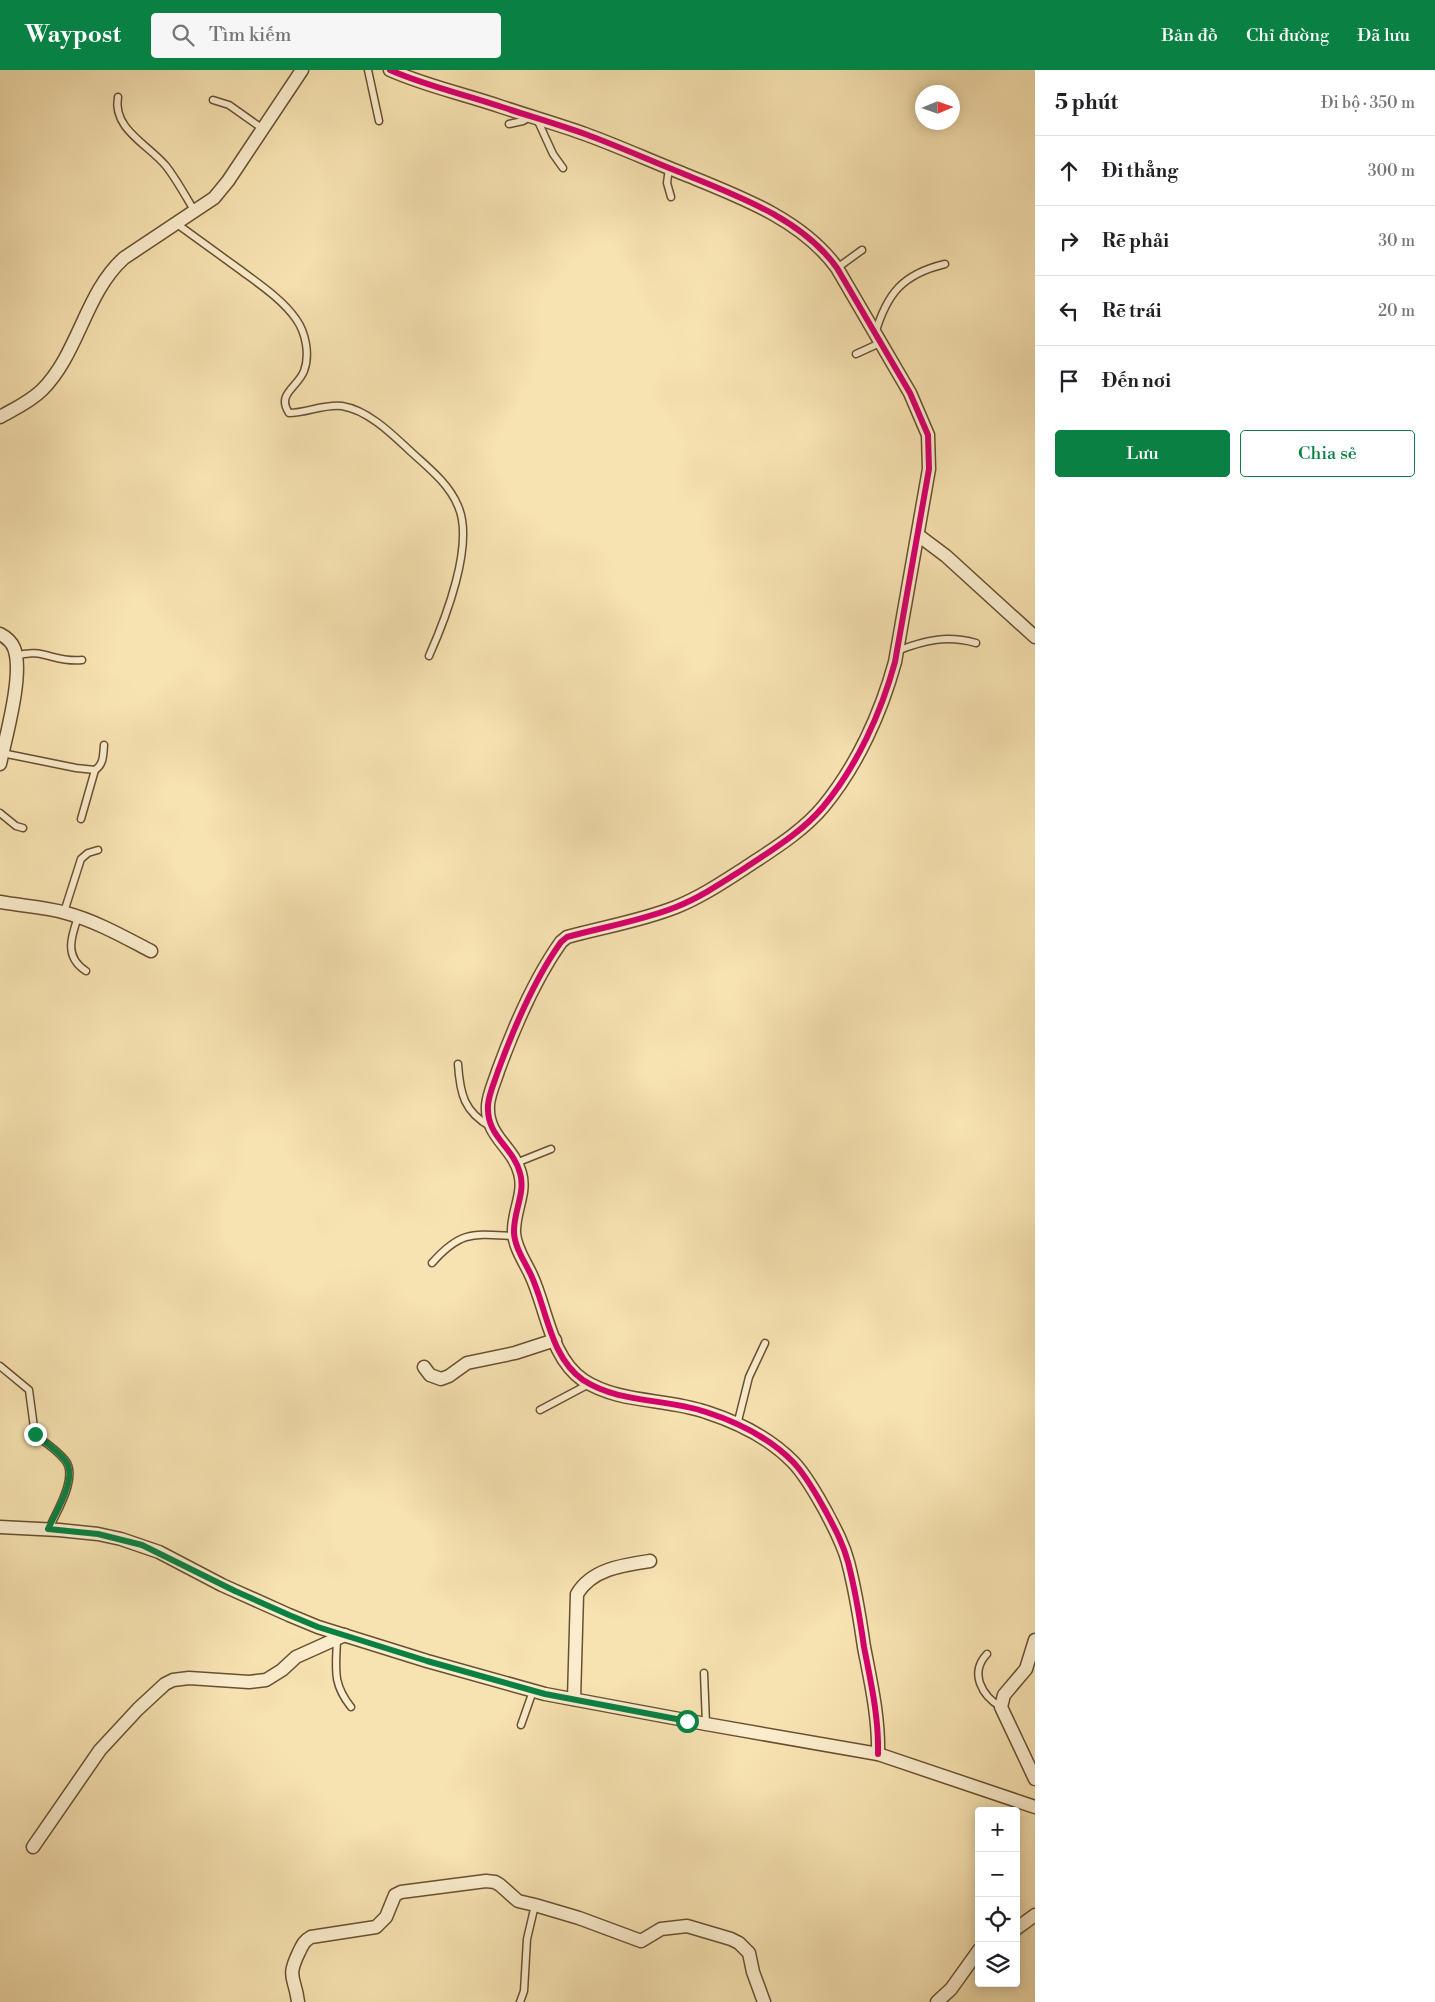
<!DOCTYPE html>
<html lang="vi">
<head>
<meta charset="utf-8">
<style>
	:root { --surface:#fff; --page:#f6f6f6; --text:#202124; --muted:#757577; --line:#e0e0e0; --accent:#0b8043 }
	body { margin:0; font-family:"Libre Bodoni",serif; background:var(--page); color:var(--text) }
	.controls { position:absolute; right:15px; bottom:15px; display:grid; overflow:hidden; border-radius:5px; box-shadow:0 2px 12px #0003 }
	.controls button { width:45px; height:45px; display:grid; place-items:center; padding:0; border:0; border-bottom:1px solid var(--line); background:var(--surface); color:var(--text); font:25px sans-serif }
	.compass { position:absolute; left:915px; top:15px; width:45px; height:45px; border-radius:50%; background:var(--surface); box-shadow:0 2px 12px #0003; rotate:88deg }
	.stop { position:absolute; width:15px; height:15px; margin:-11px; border:4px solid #0b8043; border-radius:50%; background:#fff }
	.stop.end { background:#0b8043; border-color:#fff; box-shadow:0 1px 5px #0008 }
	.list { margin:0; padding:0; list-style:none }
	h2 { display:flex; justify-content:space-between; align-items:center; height:65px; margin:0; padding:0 20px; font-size:21px }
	h2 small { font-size:16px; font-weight:400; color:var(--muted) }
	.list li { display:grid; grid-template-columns:32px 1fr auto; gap:15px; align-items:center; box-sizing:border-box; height:70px; padding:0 20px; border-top:1px solid var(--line) }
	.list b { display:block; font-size:19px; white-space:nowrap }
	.list em { font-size:16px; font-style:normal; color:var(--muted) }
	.actions { display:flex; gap:10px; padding:15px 20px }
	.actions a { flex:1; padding:11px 0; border:1px solid var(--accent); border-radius:5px; text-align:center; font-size:18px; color:var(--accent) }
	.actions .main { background:var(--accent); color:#fff }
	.icon { flex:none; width:28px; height:28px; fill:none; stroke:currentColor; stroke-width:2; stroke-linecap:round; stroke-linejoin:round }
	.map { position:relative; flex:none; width:1035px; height:1932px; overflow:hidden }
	header { display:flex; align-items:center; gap:30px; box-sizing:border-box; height:70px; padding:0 25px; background:var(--accent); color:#fff }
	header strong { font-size:24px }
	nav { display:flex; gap:28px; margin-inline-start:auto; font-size:18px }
	.search { width:350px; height:45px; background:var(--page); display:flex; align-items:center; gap:12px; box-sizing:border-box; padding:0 18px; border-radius:5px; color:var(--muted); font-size:19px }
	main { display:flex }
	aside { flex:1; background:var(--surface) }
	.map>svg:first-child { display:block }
</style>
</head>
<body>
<header>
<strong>Waypost</strong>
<div class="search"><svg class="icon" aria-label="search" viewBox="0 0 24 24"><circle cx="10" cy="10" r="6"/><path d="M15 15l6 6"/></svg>Tìm kiếm</div>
<nav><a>Bản đồ</a><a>Chỉ đường</a><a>Đã lưu</a></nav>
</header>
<main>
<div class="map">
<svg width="1035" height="1932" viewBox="0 0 1035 1932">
	<rect width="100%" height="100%" fill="#f7e2b1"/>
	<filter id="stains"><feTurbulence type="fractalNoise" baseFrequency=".004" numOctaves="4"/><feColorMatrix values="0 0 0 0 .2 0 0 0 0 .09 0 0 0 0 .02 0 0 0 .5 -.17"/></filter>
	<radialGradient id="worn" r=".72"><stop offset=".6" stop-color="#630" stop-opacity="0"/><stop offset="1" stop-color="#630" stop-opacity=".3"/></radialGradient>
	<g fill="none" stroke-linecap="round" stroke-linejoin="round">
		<!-- service casing -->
		<g stroke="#685032" stroke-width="9">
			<g id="service">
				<path d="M368 0 379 51"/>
				<path d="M118 27C112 59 149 75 166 96 177 110 186 127 195 142"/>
				<path d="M213 30 229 35 263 59"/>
				<path d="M537 49 553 84 563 98"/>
				<path d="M509 54 523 51 530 47"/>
				<path d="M669 98 667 113 671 127"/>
				<path d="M177 154C198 169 218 184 239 199 259 214 282 229 296 249 306 263 310 285 304 301 298 317 276 324 289 343 307 343 323 334 342 336 367 340 390 362 408 379 426 396 448 412 458 436 475 474 445 550 429 586"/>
				<path d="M837 198 862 180"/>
				<path d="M875 264C887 223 903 204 945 194"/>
				<path d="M856 284 880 273"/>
				<path d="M897 581C925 570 947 565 976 573"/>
				<path d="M16 586C42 577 54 593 82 590"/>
				<path d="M2 683 76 698 95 700C104 694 103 685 104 675"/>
				<path d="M0 743 16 756 23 758"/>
				<path d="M81 749 95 700"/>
				<path d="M64 842 81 789 88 783 98 780"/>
				<path d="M78 847C71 867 64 887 86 901"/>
				<path d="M458 994C460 1024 464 1042 491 1057"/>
				<path d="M516 1093 551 1079"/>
				<path d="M432 1193C461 1160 474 1164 514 1166"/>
				<path d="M0 1296 29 1320 35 1365C45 1372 57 1380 65 1390 79 1407 56 1442 49 1459"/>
				<path d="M540 1340 589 1314"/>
				<path d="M737 1355 749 1307 765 1273"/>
				<path d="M337 1569C336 1599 332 1613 351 1637"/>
				<path d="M987 1584C969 1603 982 1626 1001 1637"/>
				<path d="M704 1603 706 1654"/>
				<path d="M521 1655 533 1621"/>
				<path d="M520 1932 524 1921 527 1869 535 1835"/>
			</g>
		</g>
		<!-- minor casing -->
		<g stroke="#685032" stroke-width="15">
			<g id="minor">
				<path d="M390 0C426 16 464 24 502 37 529 46 557 54 585 64 618 76 651 91 684 104 738 126 802 149 837 198L910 323 928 365 929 399 895 592C881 643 857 696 823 737 802 762 772 780 745 798 723 812 701 827 676 837 641 851 603 857 567 867L561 872C536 907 513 960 498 1001 495 1011 489 1023 488 1035 486 1067 513 1076 520 1103 526 1123 513 1142 514 1163 515 1178 525 1192 531 1205 547 1239 550 1287 583 1310 620 1334 666 1328 706 1342 737 1352 771 1369 794 1393 807 1407 816 1424 825 1440 834 1457 843 1473 848 1492 855 1519 860 1549 864 1577 871 1613 879 1648 878 1684"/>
				<path d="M0 347C14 339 30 332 42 320 79 283 85 223 124 188L214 128 228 111 302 0"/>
				<path d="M918 465 946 486 1035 567"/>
				<path d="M0 564C6 567 11 571 14 578 24 603 6 666 0 694"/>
				<path d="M0 832C22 836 45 837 66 843 96 851 124 867 151 881"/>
				<path d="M424 1297 430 1305 441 1309 449 1306 467 1293 515 1283 555 1270"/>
				<path d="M0 1457 59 1460 98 1464 121 1469 159 1482 222 1515 289 1545 318 1557 427 1591 545 1624 706 1654 878 1684 1035 1737"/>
				<path d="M1035 1570 1026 1599 1004 1625 1001 1637 1035 1709"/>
				<path d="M574 1629 577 1524C592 1499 623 1495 650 1491"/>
				<path d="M33 1777 100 1680 138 1639 165 1614 173 1610 189 1608 249 1612 266 1610 282 1600 296 1587 345 1565"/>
				<path d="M1016 1859 1035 1845"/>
				<path d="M298 1932C295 1906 286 1909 299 1882 303 1874 304 1871 311 1867L376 1857 386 1847 395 1825 401 1822 486 1811 495 1812 500 1815 518 1831 535 1835 579 1848 641 1871 661 1859 687 1856 731 1869 739 1873 749 1883 753 1902 764 1932"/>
				<path d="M937 1932 951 1919 979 1880"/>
			</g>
		</g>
		<!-- service -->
		<use href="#service" stroke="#faeccc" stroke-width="6"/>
		<!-- minor -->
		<use href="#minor" stroke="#faeccc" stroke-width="12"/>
		<!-- cycleway casing -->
		<g stroke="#faeccc" stroke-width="9">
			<path id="cycleway" d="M390 0C426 16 464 24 502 37 529 46 557 54 585 64 618 76 651 91 684 104 738 126 802 149 837 198L910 323 928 365 929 399 895 592C881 643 857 696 823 737 802 762 772 780 745 798 723 812 701 827 676 837 641 851 603 857 567 867L561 872C536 907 513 960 498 1001 495 1011 489 1023 488 1035 486 1067 513 1076 520 1103 526 1123 513 1142 514 1163 515 1178 525 1192 531 1205 547 1239 550 1287 583 1310 620 1334 666 1328 706 1342 737 1352 771 1369 794 1393 807 1407 816 1424 825 1440 834 1457 843 1473 848 1492 855 1519 860 1549 864 1577 871 1613 879 1648 878 1684"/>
		</g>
		<!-- cycleway -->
		<use href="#cycleway" stroke="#d6006c" stroke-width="6"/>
	</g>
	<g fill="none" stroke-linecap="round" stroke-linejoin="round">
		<!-- route -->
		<path stroke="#0b8043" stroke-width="6" d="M35 1364C45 1372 57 1380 65 1390 79 1407 56 1442 48 1459L98 1464 142 1475 235 1521 289 1545 318 1557 427 1591 545 1624 687 1651"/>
	</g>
	<rect width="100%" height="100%" filter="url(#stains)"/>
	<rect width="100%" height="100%" fill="url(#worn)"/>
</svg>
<div class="controls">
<button>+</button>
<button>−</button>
<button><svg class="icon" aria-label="locate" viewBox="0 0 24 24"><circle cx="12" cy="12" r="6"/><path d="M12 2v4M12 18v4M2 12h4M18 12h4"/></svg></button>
<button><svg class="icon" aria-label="layers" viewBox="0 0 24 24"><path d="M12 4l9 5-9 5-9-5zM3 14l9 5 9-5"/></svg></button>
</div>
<svg class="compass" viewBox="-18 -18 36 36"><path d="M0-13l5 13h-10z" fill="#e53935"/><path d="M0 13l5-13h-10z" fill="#757577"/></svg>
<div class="stop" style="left:687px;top:1651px"></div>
<div class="stop end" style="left:35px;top:1364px"></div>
</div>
<aside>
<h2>5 phút<small>Đi bộ · 350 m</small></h2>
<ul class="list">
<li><svg class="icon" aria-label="ahead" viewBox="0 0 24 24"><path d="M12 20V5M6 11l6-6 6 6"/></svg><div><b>Đi thẳng</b></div><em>300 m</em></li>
<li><svg class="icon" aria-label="right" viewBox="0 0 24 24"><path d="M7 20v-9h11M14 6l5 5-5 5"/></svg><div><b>Rẽ phải</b></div><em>30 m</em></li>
<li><svg class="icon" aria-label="left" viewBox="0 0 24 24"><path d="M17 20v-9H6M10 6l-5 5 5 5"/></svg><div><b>Rẽ trái</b></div><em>20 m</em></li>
<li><svg class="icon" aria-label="arrive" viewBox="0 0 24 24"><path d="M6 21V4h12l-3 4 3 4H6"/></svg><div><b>Đến nơi</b></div></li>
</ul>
<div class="actions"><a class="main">Lưu</a><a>Chia sẻ</a></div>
</aside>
</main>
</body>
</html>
